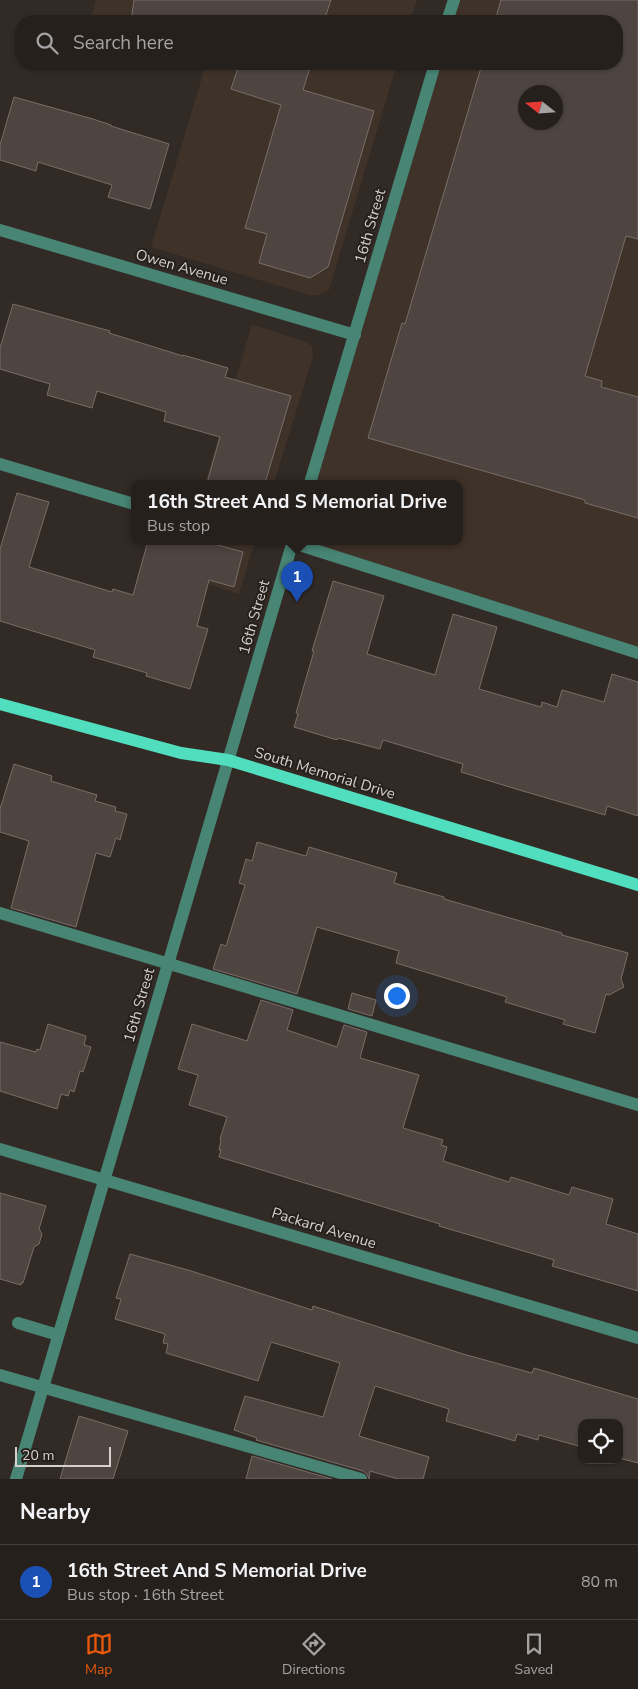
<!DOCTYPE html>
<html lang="en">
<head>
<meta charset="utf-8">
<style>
	:root { --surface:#26201c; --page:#322d29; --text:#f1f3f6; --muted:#a4a3a3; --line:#423e3b; --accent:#ea580c }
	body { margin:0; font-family:"Nunito Sans",sans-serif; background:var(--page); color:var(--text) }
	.controls { position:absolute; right:15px; bottom:15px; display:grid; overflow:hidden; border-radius:10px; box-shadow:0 1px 4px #0004 }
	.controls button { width:45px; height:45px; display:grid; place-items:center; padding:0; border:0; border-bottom:1px solid var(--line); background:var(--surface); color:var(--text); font:25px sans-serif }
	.compass { position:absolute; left:518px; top:85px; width:45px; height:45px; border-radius:50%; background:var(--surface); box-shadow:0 1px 4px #0004; rotate:287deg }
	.scale { position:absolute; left:15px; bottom:12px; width:96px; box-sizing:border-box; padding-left:5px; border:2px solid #d5d0cd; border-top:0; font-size:14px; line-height:18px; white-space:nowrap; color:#d5d0cd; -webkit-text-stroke:4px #28201c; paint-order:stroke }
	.you { position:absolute; left:396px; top:995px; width:18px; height:18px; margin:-12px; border:4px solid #fff; border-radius:50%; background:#1a73e8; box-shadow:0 0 0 8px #1a73e833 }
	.badge { display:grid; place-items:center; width:32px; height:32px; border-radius:50%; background:var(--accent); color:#fff; font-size:16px; font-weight:700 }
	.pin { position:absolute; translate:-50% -41px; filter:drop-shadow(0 1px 2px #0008) }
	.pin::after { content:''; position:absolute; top:26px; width:18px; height:15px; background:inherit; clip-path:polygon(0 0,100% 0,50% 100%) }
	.popup { position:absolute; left:131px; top:480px; width:332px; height:65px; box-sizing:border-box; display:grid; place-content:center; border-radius:10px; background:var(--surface); filter:drop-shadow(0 1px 4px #0005); font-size:16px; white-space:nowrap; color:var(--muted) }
	.popup b { font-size:19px; color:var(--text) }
	.popup::after { content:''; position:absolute; left:50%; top:100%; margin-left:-10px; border:10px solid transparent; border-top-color:var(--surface) }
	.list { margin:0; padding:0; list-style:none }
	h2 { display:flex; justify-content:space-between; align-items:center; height:65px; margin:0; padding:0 20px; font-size:21px }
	h2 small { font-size:16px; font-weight:400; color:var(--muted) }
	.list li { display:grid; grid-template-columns:32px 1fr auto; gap:15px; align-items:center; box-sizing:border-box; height:75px; padding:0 20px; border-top:1px solid var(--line) }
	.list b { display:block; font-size:19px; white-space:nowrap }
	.list p { margin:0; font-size:16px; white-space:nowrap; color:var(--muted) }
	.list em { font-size:16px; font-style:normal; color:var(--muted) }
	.icon { flex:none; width:28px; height:28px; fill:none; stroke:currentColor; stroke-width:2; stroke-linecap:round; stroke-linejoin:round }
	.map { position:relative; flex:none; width:638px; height:1479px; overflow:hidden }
	.search { position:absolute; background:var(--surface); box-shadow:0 1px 4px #0004; left:15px; right:15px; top:15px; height:55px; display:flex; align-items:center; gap:12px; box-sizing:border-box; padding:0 18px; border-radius:20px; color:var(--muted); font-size:19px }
	.sheet { height:140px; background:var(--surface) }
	nav { display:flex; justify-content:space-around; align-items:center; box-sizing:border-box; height:70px; border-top:1px solid var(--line); background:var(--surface); font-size:14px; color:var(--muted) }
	nav a { display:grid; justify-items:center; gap:2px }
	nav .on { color:var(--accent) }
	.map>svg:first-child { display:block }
</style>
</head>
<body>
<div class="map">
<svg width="638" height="1479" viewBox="0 0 638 1479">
	<rect width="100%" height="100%" fill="#322a25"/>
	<!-- built -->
	<g fill="#3f3229" fill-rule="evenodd">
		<path d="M96 0H417L410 21H90Z"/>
		<path d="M454 0H638V653L293 541H460V483H310L435 64H617V21H447ZM526 92H556V122H526Z"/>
		<path d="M206 64H397L329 290 319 295H309L151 247Z"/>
		<path d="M252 324 305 342 312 346 313 357 274 483H205Z"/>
		<path d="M188 541H255L239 594 178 575Z"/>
	</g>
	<!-- building -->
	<g fill="#4e4540" stroke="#776e68" fill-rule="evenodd">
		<path d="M134 0H331L324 21H131Z"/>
		<path d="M501 0H638V239L626 236 585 376 602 381 601 387 638 397V518L585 503V500L368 438 402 323 405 324 482 64H617V21H495ZM526 92H556V122H526Z"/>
		<path d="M222 64H311L303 90 374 111 328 267 310 278 259 263 267 234 245 228 281 105 231 89 238 68Z"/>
		<path d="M14 97 93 119 111 125V126L169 144 150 209 108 197 112 185 38 162 36 171 0 160V145Z"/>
		<path d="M13 304 110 331 109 333 183 356V355L228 368 225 377 291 396 265 483H207L220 437 164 421 166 412 97 391 92 408 47 395 50 384 0 369V348Z"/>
		<path d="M17 493 49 502 29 567 112 592 113 589 133 595 148 541H203L243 552 234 587 209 580 197 626 208 629 190 689 146 676 147 673 93 657 95 650 0 621V549Z"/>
		<path d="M333 581 384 596 367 654 435 675 453 614 497 627 479 689 541 707 542 702 557 707 562 690 604 702 612 674 638 682V816L607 806 605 815 516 789 461 772 463 764 383 740 380 749 338 738 337 740 294 727 298 714 296 713 314 651H312Z"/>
		<path d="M14 764 52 776 51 781 97 795 95 801 116 807 115 811 127 814 120 840 116 838 110 857 96 853 76 927 11 908 29 841 0 832V809Z"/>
		<path d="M257 842 306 856 309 847 397 873 394 883 444 897V899L562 933V935L628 953 621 979 624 987 609 995 606 994 595 1033 563 1024 565 1020 505 1002 507 997 396 963 399 951 317 927 297 994 213 969 221 944 226 946 245 885 239 883 246 859 252 861Z"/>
		<path d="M352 993 376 1000 372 1016 348 1009Z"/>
		<path d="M261 1000 293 1010 287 1030 337 1047 344 1025 367 1032 360 1058 419 1075 403 1128 443 1140 441 1145 447 1147 443 1161 509 1182 511 1177 569 1195 572 1187 613 1199 606 1224 638 1234V1291L552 1266 554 1260 439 1226 440 1224 219 1157 221 1150H219L221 1140 220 1139 227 1117 189 1105 198 1075 178 1069 192 1024 247 1041Z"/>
		<path d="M48 1024 86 1036 84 1045 91 1047 83 1072 80 1071 74 1092 70 1090 68 1096 61 1094 57 1109 0 1091V1042L36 1052 37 1049 40 1050Z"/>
		<path d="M0 1193 46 1206 39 1229 42 1234 39 1244 34 1247 23 1283 22 1282 21 1285 0 1279Z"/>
		<path d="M130 1254 188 1270 312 1310 313 1306 463 1354 532 1373 534 1368 638 1399V1463L619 1458V1423H582V1447L539 1435 538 1440 517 1434 515 1441 446 1421 449 1409 375 1386 359 1436 429 1457 423 1479H398L370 1471 369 1479 367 1474 363 1471 256 1440 257 1438 234 1430 245 1396 323 1417 340 1363 271 1342 258 1381 166 1353 168 1344 163 1343 165 1334 115 1319 121 1299 116 1298Z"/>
		<path d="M79 1416 128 1431 113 1479H60Z"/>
		<path d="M252 1456 332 1479H246Z"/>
	</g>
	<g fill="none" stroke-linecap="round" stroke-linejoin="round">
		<!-- minor -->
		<g stroke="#488575" stroke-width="12">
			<path d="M447 21 454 0"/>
			<path d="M0 230 355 335"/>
			<path d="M0 464 134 504"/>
			<path d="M310 483 435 64"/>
			<path d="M293 543 638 653"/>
			<path d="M0 913 638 1105"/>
			<path d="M0 1149 638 1338"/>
			<path d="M18 1323 58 1335"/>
			<path d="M0 1375 361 1479"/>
			<path d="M16 1479 293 541"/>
		</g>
		<!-- major -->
		<path stroke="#51debe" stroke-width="12" d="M0 704 181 753 228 760 638 885"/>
	</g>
	<g text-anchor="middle" stroke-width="4" stroke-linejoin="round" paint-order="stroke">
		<!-- street labels -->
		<g font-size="15" fill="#d5d0cd" stroke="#28201c">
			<text transform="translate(370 226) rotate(-74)" y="5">16th Street</text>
			<text transform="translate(182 267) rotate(16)" y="5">Owen Avenue</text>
			<text transform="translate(254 617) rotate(-74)" y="5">16th Street</text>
			<text transform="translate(325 773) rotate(17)" y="5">South Memorial Drive</text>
			<text transform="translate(139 1005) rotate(-74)" y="5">16th Street</text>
			<text transform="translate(324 1228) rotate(17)" y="5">Packard Avenue</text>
		</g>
	</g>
</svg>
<div class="controls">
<button><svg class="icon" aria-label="locate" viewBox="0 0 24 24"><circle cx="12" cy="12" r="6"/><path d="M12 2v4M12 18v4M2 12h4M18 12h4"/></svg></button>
</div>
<svg class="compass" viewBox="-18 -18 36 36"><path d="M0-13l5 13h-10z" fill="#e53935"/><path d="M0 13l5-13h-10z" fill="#a4a3a3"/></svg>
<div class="scale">20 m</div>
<div class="you"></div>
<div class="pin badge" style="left:297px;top:602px;background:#1a4fb4">1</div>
<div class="popup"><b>16th Street And S Memorial Drive</b>Bus stop</div>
<div class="search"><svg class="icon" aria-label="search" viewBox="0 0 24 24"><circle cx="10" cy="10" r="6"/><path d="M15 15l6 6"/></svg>Search here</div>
</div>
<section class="sheet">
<h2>Nearby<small></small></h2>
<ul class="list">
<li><span class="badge" style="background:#1a4fb4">1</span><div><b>16th Street And S Memorial Drive</b><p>Bus stop · 16th Street</p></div><em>80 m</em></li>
</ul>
</section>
<nav>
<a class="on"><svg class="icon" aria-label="map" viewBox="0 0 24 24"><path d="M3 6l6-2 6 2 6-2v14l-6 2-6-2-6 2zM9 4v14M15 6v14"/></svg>Map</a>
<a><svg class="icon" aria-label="directions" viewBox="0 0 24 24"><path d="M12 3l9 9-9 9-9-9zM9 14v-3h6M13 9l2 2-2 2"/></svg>Directions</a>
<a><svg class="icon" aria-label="saved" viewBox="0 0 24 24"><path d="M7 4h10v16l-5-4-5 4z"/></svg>Saved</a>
</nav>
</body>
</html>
